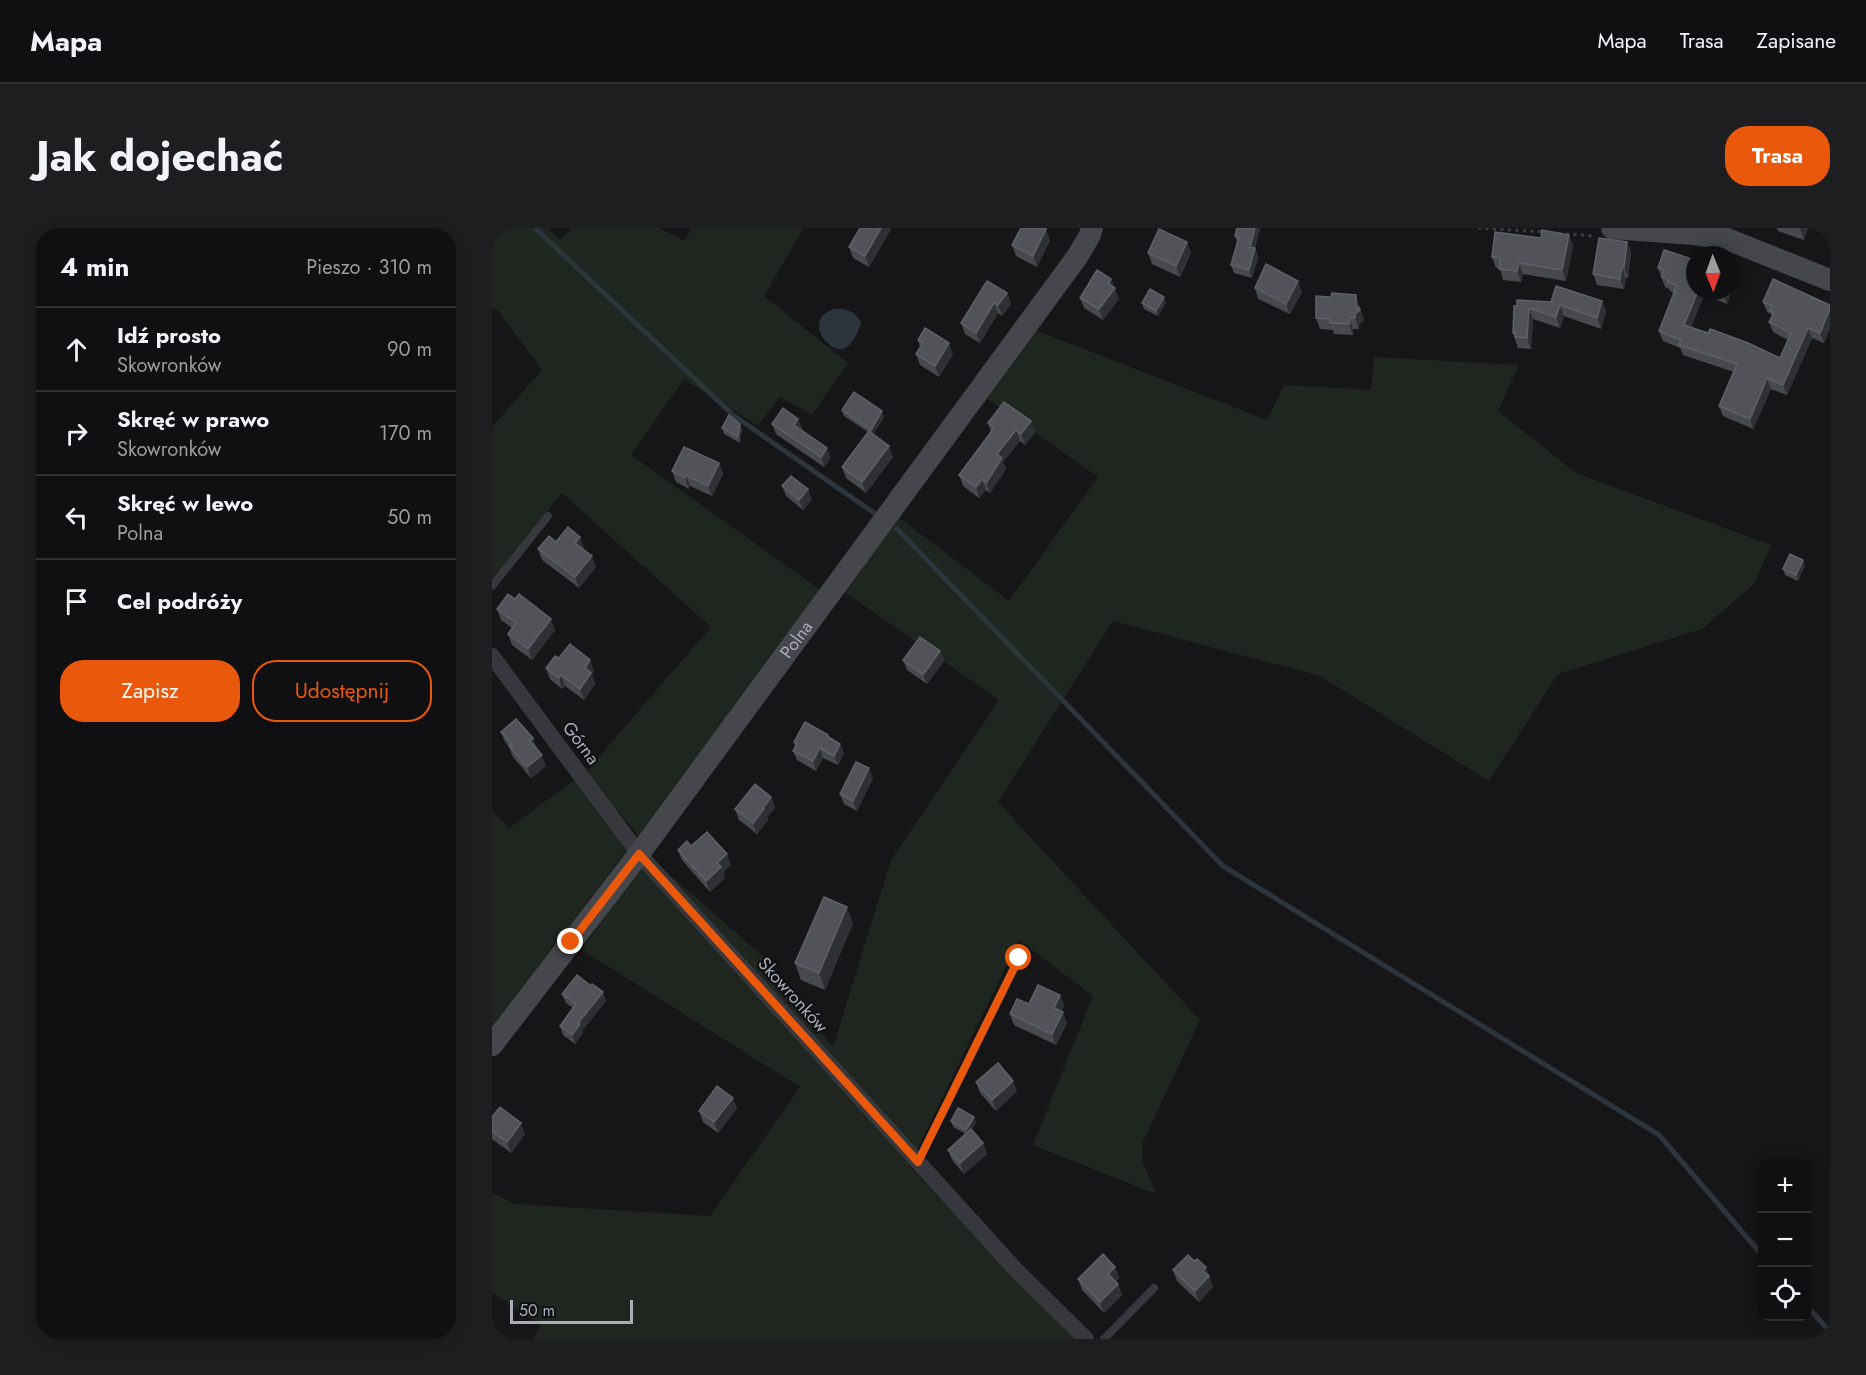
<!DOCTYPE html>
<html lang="pl">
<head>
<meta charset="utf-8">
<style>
	:root { --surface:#101012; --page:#1e1e20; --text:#f1f3f6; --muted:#9c9d9f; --line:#303032; --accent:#ea580c }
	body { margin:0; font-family:Jost,sans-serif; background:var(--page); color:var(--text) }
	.controls { position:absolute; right:18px; bottom:18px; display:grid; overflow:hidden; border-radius:12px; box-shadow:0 3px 15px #0003 }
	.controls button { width:54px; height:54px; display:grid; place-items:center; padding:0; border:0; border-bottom:2px solid var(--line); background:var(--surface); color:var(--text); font:30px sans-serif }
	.compass { position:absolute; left:1194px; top:18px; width:54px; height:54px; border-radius:50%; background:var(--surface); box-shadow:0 3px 15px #0003; rotate:179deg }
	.scale { position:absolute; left:18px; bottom:15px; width:123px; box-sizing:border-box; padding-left:6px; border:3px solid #a8adb8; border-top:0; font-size:16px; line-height:21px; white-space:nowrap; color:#a8adb8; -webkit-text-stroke:4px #111113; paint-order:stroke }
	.stop { position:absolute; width:18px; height:18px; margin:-14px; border:4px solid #ea580c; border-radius:50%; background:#fff }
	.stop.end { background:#ea580c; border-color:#fff; box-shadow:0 2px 6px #0008 }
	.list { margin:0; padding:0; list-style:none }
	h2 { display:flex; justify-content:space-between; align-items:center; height:78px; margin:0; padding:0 24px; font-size:26px }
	h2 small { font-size:20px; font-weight:400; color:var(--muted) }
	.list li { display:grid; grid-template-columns:39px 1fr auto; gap:18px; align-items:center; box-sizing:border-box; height:84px; padding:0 24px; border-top:2px solid var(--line) }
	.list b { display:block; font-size:22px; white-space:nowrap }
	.list p { margin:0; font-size:20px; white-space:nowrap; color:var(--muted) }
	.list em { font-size:20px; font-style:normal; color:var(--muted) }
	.actions { display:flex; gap:12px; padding:18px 24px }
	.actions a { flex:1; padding:14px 0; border:2px solid var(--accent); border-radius:24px; text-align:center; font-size:21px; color:var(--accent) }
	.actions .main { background:var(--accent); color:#fff }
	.icon { flex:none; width:33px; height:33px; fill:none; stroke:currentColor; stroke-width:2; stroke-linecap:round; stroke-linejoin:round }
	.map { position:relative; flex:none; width:1338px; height:1111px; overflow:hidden; border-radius:24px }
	header { display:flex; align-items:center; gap:36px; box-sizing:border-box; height:84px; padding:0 30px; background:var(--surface); border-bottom:2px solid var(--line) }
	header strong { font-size:28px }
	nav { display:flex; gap:33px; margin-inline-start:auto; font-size:21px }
	.intro { display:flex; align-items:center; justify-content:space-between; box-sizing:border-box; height:144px; padding:0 36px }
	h1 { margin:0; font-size:42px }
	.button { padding:15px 27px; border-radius:24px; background:var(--accent); color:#fff; font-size:21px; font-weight:700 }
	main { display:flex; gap:36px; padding:0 36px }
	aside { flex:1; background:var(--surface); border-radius:24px; box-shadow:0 3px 15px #0003 }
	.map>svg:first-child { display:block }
</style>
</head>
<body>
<header>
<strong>Mapa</strong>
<nav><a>Mapa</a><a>Trasa</a><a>Zapisane</a></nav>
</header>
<div class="intro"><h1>Jak dojechać</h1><a class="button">Trasa</a></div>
<main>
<aside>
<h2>4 min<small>Pieszo · 310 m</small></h2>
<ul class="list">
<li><svg class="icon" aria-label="ahead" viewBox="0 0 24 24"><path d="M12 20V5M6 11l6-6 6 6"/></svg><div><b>Idź prosto</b><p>Skowronków</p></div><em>90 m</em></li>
<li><svg class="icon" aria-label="right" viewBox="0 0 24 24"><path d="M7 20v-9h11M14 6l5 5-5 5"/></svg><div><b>Skręć w prawo</b><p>Skowronków</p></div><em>170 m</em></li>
<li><svg class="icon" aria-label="left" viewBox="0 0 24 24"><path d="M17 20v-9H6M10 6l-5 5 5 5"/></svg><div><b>Skręć w lewo</b><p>Polna</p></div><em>50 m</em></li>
<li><svg class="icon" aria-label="arrive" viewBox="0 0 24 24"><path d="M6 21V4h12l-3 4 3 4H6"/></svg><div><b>Cel podróży</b></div></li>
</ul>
<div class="actions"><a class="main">Zapisz</a><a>Udostępnij</a></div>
</aside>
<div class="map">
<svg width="1338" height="1111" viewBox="0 0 1338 1111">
	<rect width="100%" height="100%" fill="#161618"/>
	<!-- green -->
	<g fill="#1e261f">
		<path d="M0 0H56L68 12 80 0H167L192 13 200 0H312L272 68 356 135 320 187 288 169 266 198 192 151 139 227 333 365 147 608 93 545 219 399 70 265 0 351V199L50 142 6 83 0 79Z"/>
		<path d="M538 100 775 192 792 157 879 162 882 129 1027 137 1006 183 1084 245 1279 317 1262 356 1210 401 1066 446 997 553 828 448 621 393 506 574 708 792 650 916V932L664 966 541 917 601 768 527 712 417 938 583 1111H40L49 1098 0 1064V965L23 976 218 988 308 859 90 722 153 625 266 724 341 819 399 632 507 472 344 358 401 285 517 373 606 249 487 165Z"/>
		<path d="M86 549 134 623 0 801V583L17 600Z"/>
	</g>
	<!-- water -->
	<path fill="#2c353c" d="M342 81C354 80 363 84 369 94 367 103 360 118 351 121 337 125 310 92 342 81Z"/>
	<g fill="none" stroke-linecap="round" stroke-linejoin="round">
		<!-- stream -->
		<g stroke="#2c353c" stroke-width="5">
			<path d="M43 0 241 187 385 287"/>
			<path d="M405 301 731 638 1167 907 1270 1027"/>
			<path d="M1316 1079 1338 1104"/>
		</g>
		<!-- path -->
		<g stroke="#3d3f44" stroke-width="3" stroke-dasharray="3 4.5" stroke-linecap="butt">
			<path d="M986 0 1053 4"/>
			<path d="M1059 5 1104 8"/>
		</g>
		<!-- lane -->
		<g stroke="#37383d" stroke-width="8">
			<path d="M0 358 56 288"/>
			<path d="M426 934 527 730"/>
			<path d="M612 1111 662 1060"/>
		</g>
		<!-- street -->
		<path stroke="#37383d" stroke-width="16" d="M0 428 147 626 524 1042 594 1111"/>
		<!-- secondary -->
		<g stroke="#45474d" stroke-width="22">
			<path d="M1120 0 1202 6 1235 11 1338 52"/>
			<path id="s1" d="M0 817 147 626 585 29 598 7 600 0"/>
		</g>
	</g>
	<!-- wall -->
	<g fill="#47494d">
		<path d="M745 0H768L763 20 766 29 760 50 742 45 739 37 745 14 743 8Z"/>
		<path d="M1285 0H1316L1312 12 1286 3Z"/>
		<path d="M399 1 377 39 361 30 357 19Z"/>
		<path d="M1077 7 1081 18 1074 53 1031 46 1029 54 1011 52 1008 40H1004L1000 29 1049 10Z"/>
		<path d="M558 12 545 39 524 28 520 17Z"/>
		<path d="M695 14 699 25 688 49 660 36 656 25Z"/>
		<path d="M1135 14 1139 25 1136 50H1134L1132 61 1105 57 1101 46Z"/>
		<path d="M1172 22 1203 63H1239L1240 40 1244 50 1235 76 1212 67 1199 99 1288 130 1296 112 1281 104 1277 94 1280 88 1279 86 1275 84 1271 74 1338 77V100L1332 115 1320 110 1295 167 1279 161 1261 201 1231 188 1227 178 1242 144 1191 127 1188 120 1171 113 1167 103 1182 65 1179 64 1177 61 1173 59 1166 40Z"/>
		<path d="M619 51 627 71 611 92 592 80 588 70Z"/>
		<path d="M763 60 810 64 798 86 766 71Z"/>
		<path d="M515 65 519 76 510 88 506 85 488 115 473 106 469 95Z"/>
		<path d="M839 69 868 78V82L872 92 867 97V101H861V107L842 106 841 102 828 101 824 90Z"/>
		<path d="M1110 73 1114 84 1109 101 1072 88 1068 100 1041 91 1039 121 1026 120 1021 105 1022 78Z"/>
		<path d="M674 74 666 88 652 81 650 75Z"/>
		<path d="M426 112 461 126 447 149 428 137 424 126 428 119Z"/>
		<path d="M350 182 392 189 381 206 401 229 374 265 354 250 350 239 376 204 352 188Z"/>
		<path d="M306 191 310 201 309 202 339 230 332 239 284 206 280 196Z"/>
		<path d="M496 195 543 204 533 217 528 213 511 234 514 241 498 265 494 262 487 270 471 258 467 247 499 204Z"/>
		<path d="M248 196 250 201 248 215 232 206 230 200Z"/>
		<path d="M227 235 231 246 220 268 198 258 197 261 184 254 180 243Z"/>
		<path d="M290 258 320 272 311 282 294 268Z"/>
		<path d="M64 314 92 320 91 321 104 339 87 360 50 332 46 321Z"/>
		<path d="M1313 337 1306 353 1293 347 1291 341Z"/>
		<path d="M5 381 63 402 40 432 20 417 16 406 20 400 9 392Z"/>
		<path d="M448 423 452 433 435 456 415 442 411 432Z"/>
		<path d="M67 430 102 443 100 446 103 456 92 472 73 458 70 461 58 451 54 440Z"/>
		<path d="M9 504 41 510 45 521 54 538 39 550 21 529 17 519 13 514Z"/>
		<path d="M336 507V509L348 516 352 525 346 537 331 530 324 543 305 532 301 523 303 518 302 514Z"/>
		<path d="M381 550 365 583 352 576 348 566Z"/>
		<path d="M279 569 283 580 275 589 276 592 265 606 247 592 243 581Z"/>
		<path d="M199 618 239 637 231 644 233 650 218 664 190 632 186 622Z"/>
		<path d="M361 695 333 762 309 752 303 735Z"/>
		<path d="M99 758 111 764 114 773 90 803 91 805 83 816 71 807 68 798 81 780 74 775 70 766Z"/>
		<path d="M568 767 572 778 569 784 575 795 564 817 522 797 518 786 537 776Z"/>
		<path d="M484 854 525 863 504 883 488 865Z"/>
		<path d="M245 880 226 905 211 894 207 883Z"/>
		<path d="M0 889 33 906 19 925 0 911Z"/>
		<path d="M459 893 484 894 479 902 491 915 495 926 472 946 460 932 456 922 474 906 461 899Z"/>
		<path d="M623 1039 627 1050 624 1053 626 1056 630 1067 612 1085 590 1062 586 1051Z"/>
		<path d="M714 1039 721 1059 707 1074 685 1053 681 1042Z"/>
	</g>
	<!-- shaded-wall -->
	<g fill="#2f3033">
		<path d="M389 0H398L399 1 377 39 373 28Z"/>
		<path d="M763 0H768L761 27 758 19Z"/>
		<path d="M1308 0H1316L1312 12 1308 1Z"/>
		<path d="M554 1 558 12 545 39 541 28Z"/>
		<path d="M1077 7 1081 18 1074 53 1070 42Z"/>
		<path d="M695 14 699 25 688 49 684 38Z"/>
		<path d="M1135 14 1139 25 1136 50 1132 39Z"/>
		<path d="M763 20 766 29 760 50 757 42Z"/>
		<path d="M1027 35 1031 46 1029 54 1025 43Z"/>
		<path d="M1130 39 1134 50 1132 61 1128 51Z"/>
		<path d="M1240 40 1244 50 1235 76 1231 65 1232 63H1239V44Z"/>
		<path d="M619 51 627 71 611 92 607 81 616 56Z"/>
		<path d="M806 53 810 64 798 86 794 76Z"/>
		<path d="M1206 63H1210L1212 67 1195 108 1192 97Z"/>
		<path d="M515 65 519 76 510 88 506 77Z"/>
		<path d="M864 67 872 92 867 97V101L863 90Z"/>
		<path d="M672 69 674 74 666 88 664 83Z"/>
		<path d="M1110 73 1114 84 1109 101 1105 90Z"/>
		<path d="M502 75 506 85 488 115 484 105Z"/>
		<path d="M1068 77 1072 88 1068 100 1064 89Z"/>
		<path d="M1037 80 1041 91 1039 121 1035 110Z"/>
		<path d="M1338 81V100L1332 115 1328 105Z"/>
		<path d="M857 90 861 101V107L857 96Z"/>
		<path d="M1316 100 1320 110 1295 167 1291 157Z"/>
		<path d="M457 115 461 126 447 149 443 138Z"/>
		<path d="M1275 150 1279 161 1261 201 1258 191Z"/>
		<path d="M390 183 392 189 381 207 379 202Z"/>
		<path d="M306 191 310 201 306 207 302 197Z"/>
		<path d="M539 193 543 204 533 217 529 206Z"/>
		<path d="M248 196 250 201 248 215 246 209Z"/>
		<path d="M524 202 528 213 511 234 514 241 498 265 494 255 505 226Z"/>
		<path d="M397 218 401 229 374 265 370 254Z"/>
		<path d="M335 220 339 230 332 239 329 229Z"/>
		<path d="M227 235 231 246 220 268 216 258Z"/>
		<path d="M194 247 198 258 197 261 193 250Z"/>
		<path d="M490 251 494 262 487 270 484 259Z"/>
		<path d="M316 261 320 272 311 282 307 272Z"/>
		<path d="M88 309 92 320 87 326 83 315Z"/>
		<path d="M100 328 104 339 87 360 83 349Z"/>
		<path d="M1311 332 1313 337 1306 353 1304 347Z"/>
		<path d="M59 391 63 402 40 432 36 421Z"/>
		<path d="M448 423 452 433 435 456 431 447Z"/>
		<path d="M98 432 102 443 100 446 103 456 92 472 88 461 93 440Z"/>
		<path d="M69 447 73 458 70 461 67 450Z"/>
		<path d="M41 510 45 521 38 513Z"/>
		<path d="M348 516 352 525 346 537 342 528Z"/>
		<path d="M328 520 331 530 324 543 321 533Z"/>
		<path d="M50 527 54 538 39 550 35 539Z"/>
		<path d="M377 540 381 550 365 583 361 573Z"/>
		<path d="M279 569 283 580 275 589 276 592 265 606 261 595 271 580Z"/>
		<path d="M235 626 239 637 231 644 233 650 218 664 214 653 225 635Z"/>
		<path d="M355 679 361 695 333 762 327 745Z"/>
		<path d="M111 764 114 773 90 803 91 805 83 816 80 807 86 795Z"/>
		<path d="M568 767 572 778 566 791 562 780Z"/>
		<path d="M571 784 575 795 564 817 560 806Z"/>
		<path d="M521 853 525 863 504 883 500 872Z"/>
		<path d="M241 870 245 880 226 905 222 894Z"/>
		<path d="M482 889 484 894 476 907 474 902Z"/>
		<path d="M29 895 33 906 19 925 15 914Z"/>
		<path d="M491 915 495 926 472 946 468 935Z"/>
		<path d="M623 1039 627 1050 620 1056 616 1046Z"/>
		<path d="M714 1039 721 1059 707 1074 703 1063 711 1043Z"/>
		<path d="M626 1056 630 1067 612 1085 608 1074Z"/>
	</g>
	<!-- building -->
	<g fill="#525359" stroke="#5f6168" stroke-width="1.5">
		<path d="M368 0H389L373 28 357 19Z"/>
		<path d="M529 0H552L554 1 541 28 520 17Z"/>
		<path d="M745 0H763L758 19 763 20 757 42 739 37 747 9 743 8Z"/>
		<path d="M667 1 695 14 684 38 656 25Z"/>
		<path d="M1050 2 1077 7 1070 42 1027 35 1025 43 1007 41 1009 30 1000 29 1003 4 1049 10Z"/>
		<path d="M1107 10 1135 14 1132 39H1130L1128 51 1101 46Z"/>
		<path d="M1172 22 1203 32V63H1206L1192 97 1216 105 1218 101 1256 115 1288 130 1299 105 1277 94 1282 85 1278 83 1280 78 1271 74 1281 51 1338 77V81L1328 105 1316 100 1291 157 1275 150 1258 191 1227 178 1245 136 1187 117 1189 112 1167 103 1185 57 1175 54 1176 51 1170 49 1172 42 1166 40Z"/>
		<path d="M774 36 806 53 794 76 763 60Z"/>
		<path d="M605 42 619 51 616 56 623 60 607 81 588 70Z"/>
		<path d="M495 53 515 65 506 77 502 75 484 105 469 95Z"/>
		<path d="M1064 58 1110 73 1105 90 1068 77 1064 89 1037 80 1035 110 1023 109V105H1021L1022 78H1025V72L1059 74Z"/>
		<path d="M658 61 672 69 664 83 650 75Z"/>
		<path d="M840 65 864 67V77L868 82 863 86V90H857V96L838 95V91L824 90V68L839 69Z"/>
		<path d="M433 100 457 115 443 138 424 126 431 115 426 112Z"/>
		<path d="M362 164 390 183 379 202 350 182Z"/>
		<path d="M512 174 539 193 529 206 524 202 505 226 510 230 494 255 490 251 484 259 467 247 502 200 496 195Z"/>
		<path d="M291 180 306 191 302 197 335 220 329 229 280 196Z"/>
		<path d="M237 187 248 196 246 209 230 200Z"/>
		<path d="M377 203 397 218 370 254 350 239Z"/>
		<path d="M192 219 227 235 216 258 194 247 193 250 180 243Z"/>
		<path d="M299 248 316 261 307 272 290 258Z"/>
		<path d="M76 299 88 309 83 315 100 328 83 349 46 321 57 308 64 314Z"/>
		<path d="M1298 326 1311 332 1304 347 1291 341Z"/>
		<path d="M16 366 23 371 27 366 59 391 36 421 16 406 24 395 5 381Z"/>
		<path d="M428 409 448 423 431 447 411 432Z"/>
		<path d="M78 416 98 432 93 440 99 445 88 461 69 447 67 450 54 440 63 428 67 430Z"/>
		<path d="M24 491 41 510 38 513 50 527 35 539 17 518 20 516 9 504Z"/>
		<path d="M313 494 336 507 335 508 348 516 342 528 328 520 321 533 301 523 305 516 302 514Z"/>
		<path d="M364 534 377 540 361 573 348 566Z"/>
		<path d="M263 556 279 569 271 580 272 581 261 595 243 581Z"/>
		<path d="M215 604 235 626 225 635 229 639 214 653 186 622 195 613 199 618Z"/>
		<path d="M332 669 355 679 327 745 303 735Z"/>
		<path d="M85 747 99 758 100 756 111 764 86 795 88 796 80 807 68 798 84 776 70 766Z"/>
		<path d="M546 757 568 767 562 780 571 784 560 806 518 786 525 771 537 776Z"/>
		<path d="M506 835 521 853 500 872 484 854Z"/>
		<path d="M225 858 241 870 222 894 207 883Z"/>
		<path d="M8 879 29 895 15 914 0 903V889Z"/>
		<path d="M466 880 482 889 474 902 459 893Z"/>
		<path d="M479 901 491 915 468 935 456 922Z"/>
		<path d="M611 1026 623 1039 616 1046 626 1056 608 1074 586 1051Z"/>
		<path d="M696 1027 702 1033 705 1031 714 1039 711 1043 717 1048 703 1063 681 1042Z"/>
		<path d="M0 1102 7 1107 5 1111H0Z"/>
	</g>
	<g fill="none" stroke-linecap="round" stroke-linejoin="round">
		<!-- route -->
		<path stroke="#ea580c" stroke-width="8" d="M79 714 147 626 426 934 527 730"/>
	</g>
	<g text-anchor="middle" stroke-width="4.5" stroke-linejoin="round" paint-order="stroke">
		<!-- street labels -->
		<g font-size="18" fill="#a8adb8" stroke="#111113">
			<text dy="6" stroke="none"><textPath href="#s1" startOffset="507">Polna</textPath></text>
			<text transform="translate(89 515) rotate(53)" y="6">Górna</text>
			<text transform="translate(301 767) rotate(48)" y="6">Skowronków</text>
		</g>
	</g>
</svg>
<div class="controls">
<button>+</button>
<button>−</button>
<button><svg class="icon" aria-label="locate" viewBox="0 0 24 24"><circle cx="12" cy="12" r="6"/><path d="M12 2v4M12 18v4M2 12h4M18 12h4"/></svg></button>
</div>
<svg class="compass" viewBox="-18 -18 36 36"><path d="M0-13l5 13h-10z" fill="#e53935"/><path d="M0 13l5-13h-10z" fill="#9c9d9f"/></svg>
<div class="scale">50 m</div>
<div class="stop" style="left:527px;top:730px"></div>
<div class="stop end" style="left:79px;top:714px"></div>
</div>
</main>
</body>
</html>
